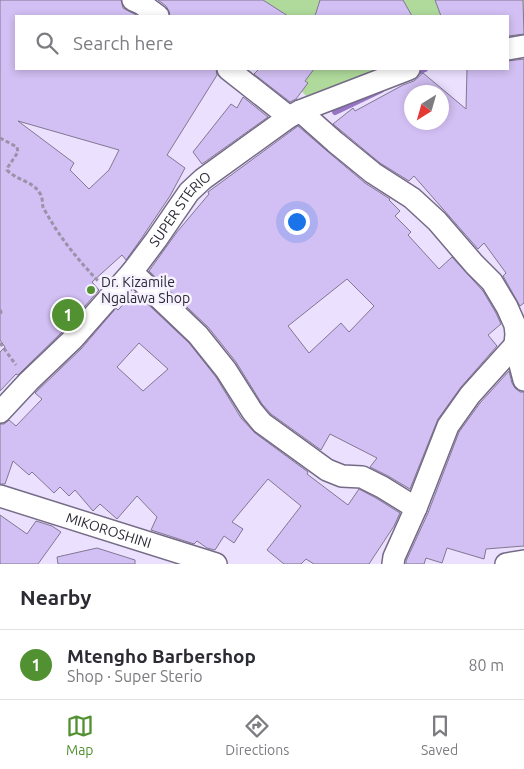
<!DOCTYPE html>
<html lang="en">
<head>
<meta charset="utf-8">
<style>
	:root { --surface:#fff; --page:#f2f2f3; --text:#2b2b33; --muted:#7c7c81; --line:#e1e1e2; --accent:#529131 }
	body { margin:0; font-family:Ubuntu,sans-serif; background:var(--page); color:var(--text) }
	.compass { position:absolute; left:404px; top:85px; width:45px; height:45px; border-radius:50%; background:var(--surface); box-shadow:0 2px 8px #0003; rotate:217deg }
	.you { position:absolute; left:296px; top:221px; width:18px; height:18px; margin:-12px; border:4px solid #fff; border-radius:50%; background:#1a73e8; box-shadow:0 0 0 8px #1a73e833 }
	.badge { display:grid; place-items:center; width:32px; height:32px; border-radius:50%; background:var(--accent); color:#fff; font-size:16px; font-weight:700 }
	.pin { position:absolute; translate:-50% -50%; border:2px solid #fff; box-shadow:0 1px 5px #0006 }
	.list { margin:0; padding:0; list-style:none }
	h2 { display:flex; justify-content:space-between; align-items:center; height:65px; margin:0; padding:0 20px; font-size:21px }
	h2 small { font-size:16px; font-weight:400; color:var(--muted) }
	.list li { display:grid; grid-template-columns:32px 1fr auto; gap:15px; align-items:center; box-sizing:border-box; height:70px; padding:0 20px; border-top:1px solid var(--line) }
	.list b { display:block; font-size:19px; white-space:nowrap }
	.list p { margin:0; font-size:16px; white-space:nowrap; color:var(--muted) }
	.list em { font-size:16px; font-style:normal; color:var(--muted) }
	.icon { flex:none; width:28px; height:28px; fill:none; stroke:currentColor; stroke-width:2; stroke-linecap:round; stroke-linejoin:round }
	.map { position:relative; flex:none; width:524px; height:564px; overflow:hidden }
	.search { position:absolute; background:var(--surface); box-shadow:0 2px 8px #0003; left:15px; right:15px; top:15px; height:55px; display:flex; align-items:center; gap:12px; box-sizing:border-box; padding:0 18px; border-radius:0px; color:var(--muted); font-size:19px }
	.sheet { height:135px; background:var(--surface) }
	nav { display:flex; justify-content:space-around; align-items:center; box-sizing:border-box; height:70px; border-top:1px solid var(--line); background:var(--surface); font-size:14px; color:var(--muted) }
	nav a { display:grid; justify-items:center; gap:2px }
	nav .on { color:var(--accent) }
	.map>svg:first-child { display:block }
</style>
</head>
<body>
<div class="map">
<svg width="524" height="564" viewBox="0 0 524 564">
	<rect width="100%" height="100%" fill="#ebe1ff"/>
	<!-- green -->
	<g fill="#afda9c">
		<path d="M168 0H524V50L508 52V16H197Z"/>
		<path d="M274 69H414L320 109 298 88Z"/>
	</g>
	<g fill="none" stroke-linecap="round" stroke-linejoin="round">
		<!-- stream -->
		<g stroke="#9675c6" stroke-width="6">
			<path d="M413 74 425 69"/>
			<path d="M335 112 381 90"/>
		</g>
	</g>
	<!-- building -->
	<g fill="#d2bff3" stroke="#817792" fill-rule="evenodd">
		<path d="M0 0H121L123 8 138 16H16V69H216L217 75 167 155 185 168 170 196 141 239 126 260 122 255 92 282 99 290 63 331 18 375 16 374 0 391V352L5 347 0 340ZM18 121 119 150 109 170 89 189 70 170 74 163Z"/>
		<path d="M158 0H263L288 16H170L169 11 166 6Z"/>
		<path d="M320 0H403L412 16H315Z"/>
		<path d="M435 0H523L524 34 508 36V16H441Z"/>
		<path d="M524 59V303L520 306 503 276 506 273 484 243 478 249 414 176 409 181 380 163 333 124 353 108 355 111 403 85 414 81 423 73 466 109 467 69H508V61ZM412 92H442V122H412Z"/>
		<path d="M259 69H314L305 81 308 83 296 99 290 102 254 74Z"/>
		<path d="M243 97 268 117 202 164 193 152 231 104 237 108Z"/>
		<path d="M298 126 327 151 365 183 390 199 389 200 400 211 395 216 411 232 408 235 439 269 452 257 483 291 496 313 501 324 488 335 497 346 461 387 438 419 410 489 388 476 370 467 377 458 330 434 321 450 271 414 262 404 236 362 208 327 149 271 177 232 209 194 208 192ZM347 279 374 306 349 332 341 323 309 353 288 326Z"/>
		<path d="M135 292 189 343 216 377 241 418 255 433 308 472 307 474 348 505 359 489 376 498 400 513 394 526 369 564H314L306 559 301 564H284L267 550 301 506 268 479 232 522 243 529 234 543 224 536 215 550 207 548 197 541 194 544 151 530 157 517 137 496 117 519 100 504 93 511 75 490 69 496 60 487 54 493 32 472 29 475 13 461 5 484H0V424H4L9 420 16 426 42 399 35 393 81 349 116 308 118 310ZM139 343 168 369 143 391 117 367Z"/>
		<path d="M509 371 512 383 515 388 520 392H524V546L486 549 484 559 447 548 442 563 426 558 424 564H406V561L428 513 459 432 480 403Z"/>
		<path d="M0 515 27 534 36 521 52 526 61 532 38 564H0Z"/>
		<path d="M97 548 135 560V564H58L57 557Z"/>
	</g>
	<g fill="none" stroke-linecap="round" stroke-linejoin="round">
		<!-- street casing -->
		<g stroke="#756b86" stroke-width="24">
			<g id="street">
				<path d="M133 0 142 4 158 16"/>
				<path d="M508 49 524 46"/>
				<path d="M228 69 289 117"/>
				<path d="M300 111 335 142 373 173 412 198 437 221 474 264 492 282 507 307 515 325 516 334 515 345 524 380"/>
				<path d="M132 272 198 335 226 370 252 411 262 423 327 470 342 476 362 477 382 487 416 508"/>
				<path id="s1" d="M0 412 29 381 72 340 132 272 156 240 189 192 203 179 289 117 300 111 409 69"/>
				<path id="s2" d="M0 496 216 564"/>
				<path d="M393 564 394 557 416 508 448 426 470 395 515 345 524 341"/>
				<path d="M506 564 524 561"/>
			</g>
		</g>
		<!-- path -->
		<g stroke="#9a92a8" stroke-width="3" stroke-dasharray="4 2.5" stroke-linecap="butt">
			<path d="M0 138 17 147 18 152 8 167 7 170C16 180 32 181 39 192 43 197 42 202 43 207 45 211 48 216 51 221 64 243 81 263 99 282"/>
			<path d="M0 310 1 312 0 315"/>
			<path d="M0 343 16 365"/>
		</g>
		<!-- street -->
		<use href="#street" stroke="#fff" stroke-width="21"/>
	</g>
	<!-- markers -->
	<circle fill="#529131" stroke="#f6f1fe" stroke-width="2" cx="91" cy="290" r="5"/>
	<g text-anchor="middle" stroke-width="5" stroke-linejoin="round" paint-order="stroke">
		<!-- street labels -->
		<g font-size="14" fill="#2c2834" stroke="#f6f1fe">
			<text dy="5" stroke="none"><textPath href="#s1" startOffset="272">SUPER STERIO</textPath></text>
			<text dy="5" stroke="none"><textPath href="#s2" startOffset="114">MIKOROSHINI</textPath></text>
		</g>
		<!-- poi labels -->
		<g font-size="14" fill="#2c2834" stroke="#f6f1fe" text-anchor="start">
			<text x="101" y="287">Dr. Kizamile<tspan x="101" dy="16">Ngalawa Shop</tspan></text>
		</g>
	</g>
</svg>
<svg class="compass" viewBox="-18 -18 36 36"><path d="M0-13l5 13h-10z" fill="#e53935"/><path d="M0 13l5-13h-10z" fill="#7c7c81"/></svg>
<div class="you"></div>
<div class="pin badge" style="left:68px;top:315px">1</div>
<div class="search"><svg class="icon" aria-label="search" viewBox="0 0 24 24"><circle cx="10" cy="10" r="6"/><path d="M15 15l6 6"/></svg>Search here</div>
</div>
<section class="sheet">
<h2>Nearby<small></small></h2>
<ul class="list">
<li><span class="badge">1</span><div><b>Mtengho Barbershop</b><p>Shop · Super Sterio</p></div><em>80 m</em></li>
</ul>
</section>
<nav>
<a class="on"><svg class="icon" aria-label="map" viewBox="0 0 24 24"><path d="M3 6l6-2 6 2 6-2v14l-6 2-6-2-6 2zM9 4v14M15 6v14"/></svg>Map</a>
<a><svg class="icon" aria-label="directions" viewBox="0 0 24 24"><path d="M12 3l9 9-9 9-9-9zM9 14v-3h6M13 9l2 2-2 2"/></svg>Directions</a>
<a><svg class="icon" aria-label="saved" viewBox="0 0 24 24"><path d="M7 4h10v16l-5-4-5 4z"/></svg>Saved</a>
</nav>
</body>
</html>
